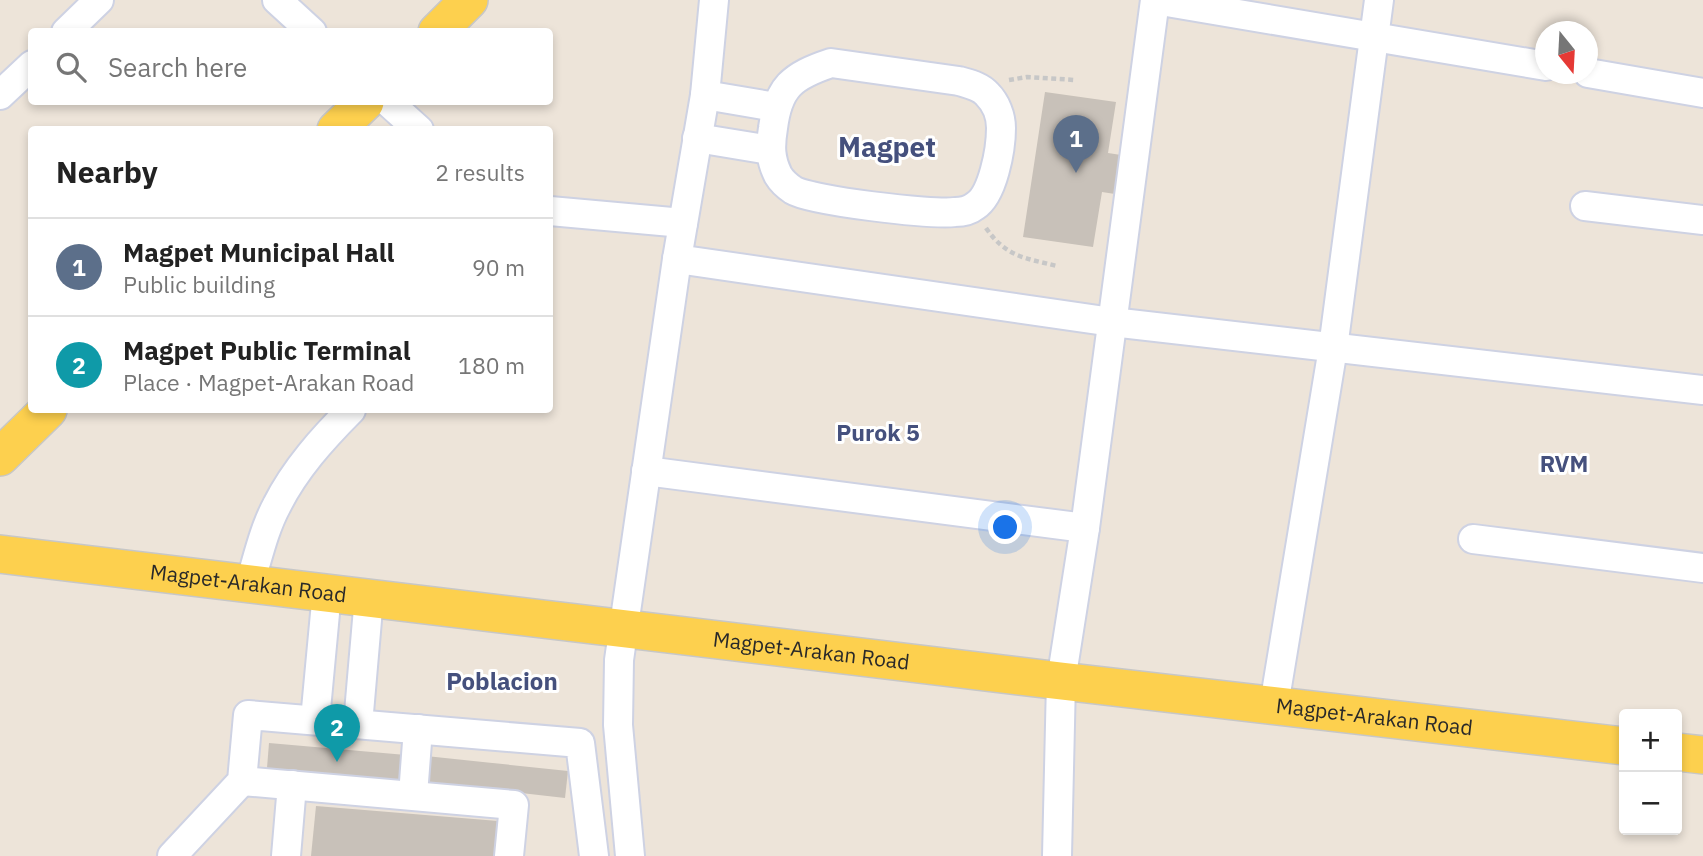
<!DOCTYPE html>
<html lang="en">
<head>
<meta charset="utf-8">
<style>
	:root { --surface:#fff; --page:#f6f6f6; --text:#222; --muted:#767676; --line:#e0e0e0; --accent:#335dff }
	body { margin:0; font-family:"IBM Plex Sans",sans-serif; background:var(--page); color:var(--text) }
	.controls { position:absolute; right:21px; bottom:21px; display:grid; overflow:hidden; border-radius:7px; box-shadow:0 4px 10px #0003 }
	.controls button { width:63px; height:63px; display:grid; place-items:center; padding:0; border:0; border-bottom:2px solid var(--line); background:var(--surface); color:var(--text); font:35px sans-serif }
	.compass { position:absolute; left:1535px; top:21px; width:63px; height:63px; border-radius:50%; background:var(--surface); box-shadow:0 4px 10px #0003; rotate:162deg }
	.you { position:absolute; left:1006px; top:528px; width:24px; height:24px; margin:-18px; border:5px solid #fff; border-radius:50%; background:#1a73e8; box-shadow:0 0 0 10px #1a73e833 }
	.badge { display:grid; place-items:center; width:46px; height:46px; border-radius:50%; background:var(--accent); color:#fff; font-size:23px; font-weight:700 }
	.pin { position:absolute; translate:-50% -58px; filter:drop-shadow(0 2px 4px #0008) }
	.pin::after { content:''; position:absolute; top:37px; width:24px; height:21px; background:inherit; clip-path:polygon(0 0,100% 0,50% 100%) }
	.list { margin:0; padding:0; list-style:none }
	h2 { display:flex; justify-content:space-between; align-items:center; height:91px; margin:0; padding:0 28px; font-size:30px }
	h2 small { font-size:23px; font-weight:400; color:var(--muted) }
	.list li { display:grid; grid-template-columns:46px 1fr auto; gap:21px; align-items:center; box-sizing:border-box; height:98px; padding:0 28px; border-top:2px solid var(--line) }
	.list b { display:block; font-size:26px; white-space:nowrap }
	.list p { margin:0; font-size:23px; white-space:nowrap; color:var(--muted) }
	.list em { font-size:23px; font-style:normal; color:var(--muted) }
	.icon { flex:none; width:38px; height:38px; fill:none; stroke:currentColor; stroke-width:2; stroke-linecap:round; stroke-linejoin:round }
	.map { position:relative; flex:none; width:1703px; height:856px; overflow:hidden }
	.search { position:absolute; background:var(--surface); box-shadow:0 4px 10px #0003; left:28px; top:28px; width:525px; height:77px; display:flex; align-items:center; gap:18px; box-sizing:border-box; padding:0 24px; border-radius:7px; color:var(--muted); font-size:26px }
	.panel { position:absolute; background:var(--surface); box-shadow:0 4px 10px #0003; left:28px; top:126px; width:525px; height:287px; border-radius:7px }
	.map>svg:first-child { display:block }
</style>
</head>
<body>
<div class="map">
<svg width="1703" height="856" viewBox="0 0 1703 856">
	<rect width="100%" height="100%" fill="#ede4d9"/>
	<!-- building -->
	<g fill="#c8c1b9">
		<path d="M1045 92 1116 102 1108 153 1121 155 1115 194 1102 192 1093 247 1023 237Z"/>
		<path d="M269 743 406 755 404 780 267 768Z"/>
		<path d="M426 756 568 771 565 798 422 782Z"/>
		<path d="M316 806 498 821 495 856H311Z"/>
	</g>
	<g fill="none" stroke-linecap="round" stroke-linejoin="round">
		<!-- minor casing -->
		<g stroke="#ced2e3" stroke-width="32">
			<g id="minor">
				<path d="M277 0 312 32"/>
				<path d="M1155 0 1546 66"/>
				<path d="M66 32 99 0"/>
				<path d="M831 63 959 81C969 84 980 86 987 94 996 103 1001 116 1001 128 1001 149 993 195 975 206 970 210 962 212 955 212 932 215 811 201 793 190 787 186 781 180 778 175 770 159 770 146 773 128 778 87 792 76 831 63Z"/>
				<path d="M1588 73 1703 93"/>
				<path d="M0 95 32 65"/>
				<path d="M705 95 776 107"/>
				<path d="M388 102 419 130"/>
				<path d="M697 138 770 150"/>
				<path d="M1585 206 1703 220"/>
				<path d="M550 211 683 223"/>
				<path d="M677 259 1112 322 1703 390"/>
				<path d="M646 471 1085 528"/>
				<path d="M1473 539 1703 568"/>
				<path d="M250 583C258 557 264 529 277 505 295 469 323 438 351 410"/>
				<path d="M1274 705 1333 348 1379 0"/>
				<path d="M315 720 327 592"/>
				<path d="M358 724 369 597"/>
				<path d="M242 781 514 805 509 856"/>
				<path d="M413 795 418 729"/>
				<path d="M172 856 242 781 248 715 580 743 594 856"/>
				<path d="M286 856 292 785"/>
				<path d="M630 856 618 725 619 660 677 259 705 95 714 0"/>
				<path d="M1057 856 1061 681 1085 528 1155 0"/>
			</g>
		</g>
		<!-- major casing -->
		<g stroke="#c7c7c7" stroke-width="40">
			<g id="major">
				<path d="M437 32 469 0"/>
				<path d="M336 130 365 102"/>
				<path d="M0 457 48 410"/>
				<path id="s1" d="M0 554 1061 681 1624 746"/>
				<path d="M1677 752 1703 755"/>
			</g>
		</g>
		<!-- path -->
		<g stroke="#c7c7c7" stroke-width="4.5" stroke-dasharray="5 3.5" stroke-linecap="butt">
			<path d="M1009 80 1027 77 1075 80"/>
			<path d="M986 228C1006 257 1025 258 1057 266"/>
		</g>
		<!-- minor -->
		<use href="#minor" stroke="#fff" stroke-width="28"/>
		<!-- major -->
		<use href="#major" stroke="#fdd04e" stroke-width="37"/>
	</g>
	<g text-anchor="middle" stroke-width="6" stroke-linejoin="round" paint-order="stroke">
		<!-- street labels -->
		<g font-size="21" fill="#292929" stroke="#fff">
			<text dy="7" stroke="none"><textPath href="#s1" startOffset="250">Magpet-Arakan Road</textPath></text>
			<text dy="7" stroke="none"><textPath href="#s1" startOffset="817">Magpet-Arakan Road</textPath></text>
			<text dy="7" stroke="none"><textPath href="#s1" startOffset="1384">Magpet-Arakan Road</textPath></text>
		</g>
		<!-- neighbourhood labels -->
		<g font-size="23" font-weight="bold" fill="#45507d" stroke="#fff">
			<text x="878" y="441">Purok 5</text>
			<text x="1564" y="472">RVM</text>
		</g>
		<!-- quarter labels -->
		<g font-size="24" font-weight="bold" fill="#45507d" stroke="#fff">
			<text x="502" y="690">Poblacion</text>
		</g>
		<!-- district labels -->
		<g font-size="28" font-weight="bold" fill="#45507d" stroke="#fff">
			<text x="887" y="157">Magpet</text>
		</g>
	</g>
</svg>
<div class="controls">
<button>+</button>
<button>−</button>
</div>
<svg class="compass" viewBox="-18 -18 36 36"><path d="M0-13l5 13h-10z" fill="#e53935"/><path d="M0 13l5-13h-10z" fill="#767676"/></svg>
<div class="you"></div>
<div class="pin badge" style="left:1076px;top:173px;background:#5c6f8a">1</div>
<div class="pin badge" style="left:337px;top:762px;background:#0f9aa8">2</div>
<div class="search"><svg class="icon" aria-label="search" viewBox="0 0 24 24"><circle cx="10" cy="10" r="6"/><path d="M15 15l6 6"/></svg>Search here</div>
<section class="panel">
<h2>Nearby<small>2 results</small></h2>
<ul class="list">
<li><span class="badge" style="background:#5c6f8a">1</span><div><b>Magpet Municipal Hall</b><p>Public building</p></div><em>90 m</em></li>
<li><span class="badge" style="background:#0f9aa8">2</span><div><b>Magpet Public Terminal</b><p>Place · Magpet-Arakan Road</p></div><em>180 m</em></li>
</ul>
</section>
</div>
</body>
</html>
